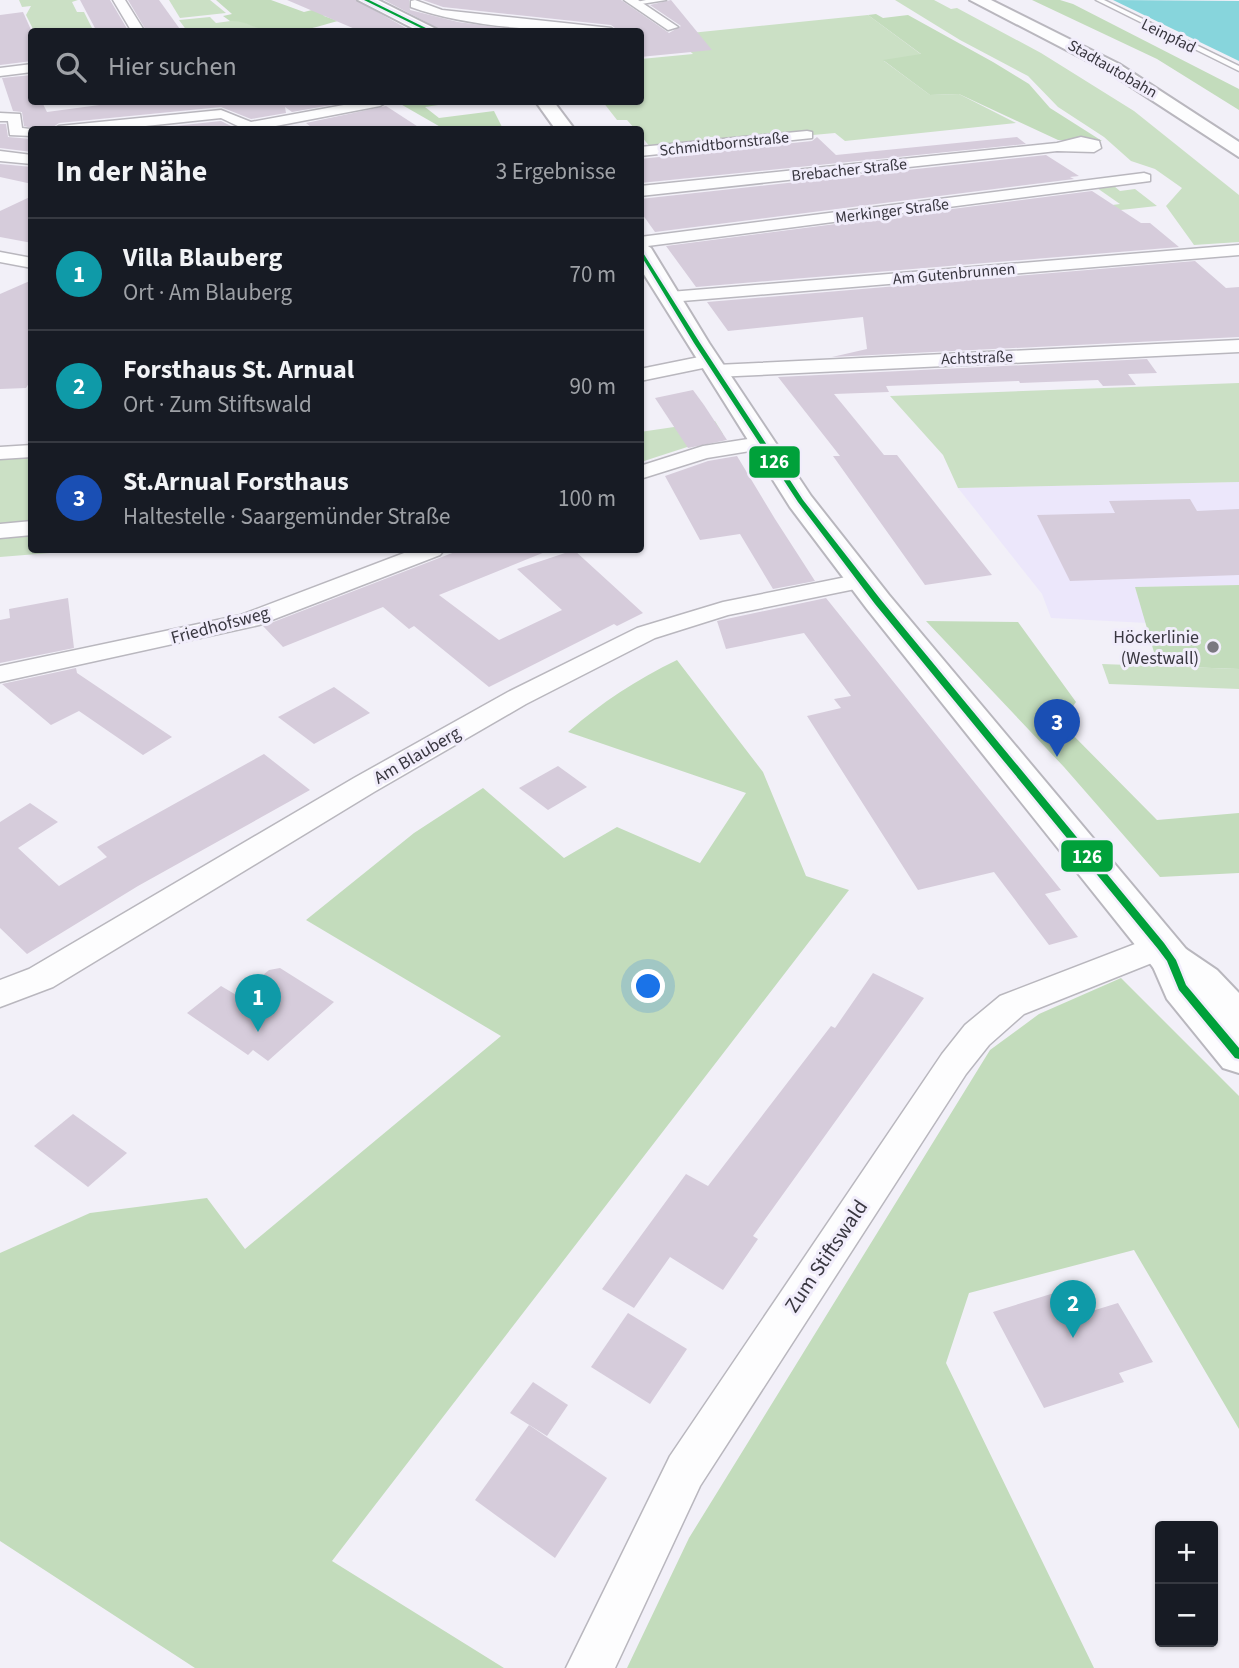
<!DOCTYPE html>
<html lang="de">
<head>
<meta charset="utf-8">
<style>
	:root { --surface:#171b24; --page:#242831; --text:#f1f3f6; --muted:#9ea1a6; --line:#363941; --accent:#1a73e8 }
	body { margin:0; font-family:"Source Sans 3",sans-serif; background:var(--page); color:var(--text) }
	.controls { position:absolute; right:21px; bottom:21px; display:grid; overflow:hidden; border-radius:7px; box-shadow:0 2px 5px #0004 }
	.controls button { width:63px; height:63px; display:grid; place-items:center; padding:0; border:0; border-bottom:2px solid var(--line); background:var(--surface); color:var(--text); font:35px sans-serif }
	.you { position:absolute; left:649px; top:987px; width:24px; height:24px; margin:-18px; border:5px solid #fff; border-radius:50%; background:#1a73e8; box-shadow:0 0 0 10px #1a73e833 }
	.badge { display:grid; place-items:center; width:46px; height:46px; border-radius:50%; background:var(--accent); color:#fff; font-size:23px; font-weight:700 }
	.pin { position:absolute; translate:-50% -58px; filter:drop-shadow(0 2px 4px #0008) }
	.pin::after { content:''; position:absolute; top:37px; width:24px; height:21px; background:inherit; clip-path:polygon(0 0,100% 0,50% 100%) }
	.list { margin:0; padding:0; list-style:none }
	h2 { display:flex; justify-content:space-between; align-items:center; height:91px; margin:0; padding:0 28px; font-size:30px }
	h2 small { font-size:23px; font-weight:400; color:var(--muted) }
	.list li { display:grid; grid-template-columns:46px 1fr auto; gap:21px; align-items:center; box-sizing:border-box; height:112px; padding:0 28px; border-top:2px solid var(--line) }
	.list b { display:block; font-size:26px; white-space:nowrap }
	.list p { margin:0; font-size:23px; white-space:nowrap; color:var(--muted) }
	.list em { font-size:23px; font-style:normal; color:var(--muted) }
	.icon { flex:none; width:38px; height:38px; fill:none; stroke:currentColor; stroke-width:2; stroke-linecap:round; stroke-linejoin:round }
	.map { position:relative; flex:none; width:1239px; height:1668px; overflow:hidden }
	.search { position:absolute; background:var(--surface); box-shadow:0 2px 5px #0004; left:28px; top:28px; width:616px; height:77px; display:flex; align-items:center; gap:18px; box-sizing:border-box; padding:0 24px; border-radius:7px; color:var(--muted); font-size:26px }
	.panel { position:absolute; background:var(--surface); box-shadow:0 2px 5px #0004; left:28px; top:126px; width:616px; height:427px; border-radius:7px }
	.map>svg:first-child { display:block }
</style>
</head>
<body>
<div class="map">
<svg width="1239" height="1668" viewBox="0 0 1239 1668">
	<rect width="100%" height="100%" fill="#f2f0f8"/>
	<!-- built -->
	<path fill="#ece7fb" d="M1239 482V585L1135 587 1147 623 1051 618 1042 594 958 488Z"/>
	<!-- green -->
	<g fill="#cbe0c5">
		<path d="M19 0H78L72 2 77 12H84L92 28 34 31 26 15 31 6 22 7Z"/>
		<path d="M169 0H210L226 13 180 18Z"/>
		<path d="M895 0H934L951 9 957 8 1041 53 1134 111 1239 195V242L1194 245 1166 206 1182 188 1155 169 1131 161 1104 137 1058 107 1028 76 960 40Z"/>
		<path d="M868 15 922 55 884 61 930 95 959 94 1016 123 845 141 835 133 813 135 808 131 651 148 641 136 640 130 635 129 627 120H617L603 102H640L641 59 693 54 675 38 681 34Z"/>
		<path d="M210 17 216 23 238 20 267 31H187L179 20Z"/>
		<path d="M1114 186 1120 191 1135 189 1157 206 1048 218 1074 210 1120 204 1097 188Z"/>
		<path d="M1239 383V482L958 488 943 455 890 396Z"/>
		<path d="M715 421 723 434 718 437 641 462 640 432Z"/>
		<path d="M31 455 32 550H87L0 557V457Z"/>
		<path d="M1102 664 1239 669V689L1109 684Z"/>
	</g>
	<!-- forest -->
	<g fill="#c3dcbc">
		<path d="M216 0H271L304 12 320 8 324 16 338 21C316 27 290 36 267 31 254 28 244 20 230 21L223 16 232 14Z"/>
		<path d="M1032 0H1060L1073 4 1239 89V110L1157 59Z"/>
		<path d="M876 14 883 18 908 15 993 62 1029 84 1050 108 1102 141 1058 140 959 94 930 95 883 60 921 54 868 15Z"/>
		<path d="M397 102H458L425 107 439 118 494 111 503 129H444Z"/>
		<path d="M1239 585V669L1158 666 1135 587Z"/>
		<path d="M926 621 1018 622 1076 702 1061 723 1157 820 1239 813V873L1160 877 1064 767Z"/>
		<path d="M677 660 763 772 806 876 849 890 332 1561 504 1668H195L0 1541V1253L90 1213 207 1198 245 1249 501 1036 306 920 414 833 483 788 564 858 617 827 700 863 746 793 568 732C602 702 636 680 677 660Z"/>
		<path d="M1121 978 1239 1096V1429L1134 1250 969 1293 946 1363 1094 1668H627L689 1538 990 1050 1039 1014Z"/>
	</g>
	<!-- water -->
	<path fill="#87d5dc" d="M1113 0 1239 1V61Z"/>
	<!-- building -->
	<g fill="#d6ccdb">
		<path d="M80 0H110L129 32H97Z"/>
		<path d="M128 0H159L182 32H147Z"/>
		<path d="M287 0H356L413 32H362Z"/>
		<path d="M384 0H409L410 10 458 22 531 32H445Z"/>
		<path d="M423 0H621L669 33 681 26 650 5 671 0 712 50 640 57V32H620L611 25 443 7Z"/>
		<path d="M23 12 32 32V61L0 65V15Z"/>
		<path d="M32 75V102H42L47 112 122 102H348L292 112 285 107 286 113 251 119 221 107 59 123 49 130H40L24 126 22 112 13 111 2 78Z"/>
		<path d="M386 106 423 130H315L306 123Z"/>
		<path d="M221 121 231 126 214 130H138Z"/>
		<path d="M0 124H6L8 137 32 139V152L0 148Z"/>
		<path d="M817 137 836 155 1017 137 1026 144 640 183V159L812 141Z"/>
		<path d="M1046 155 1079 176 1070 177 1074 179 655 232 640 211V199Z"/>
		<path d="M0 164 32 167V184L0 177Z"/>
		<path d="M1092 191 1141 223H1150L1179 247 696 287 666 246Z"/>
		<path d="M32 196V243L0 237V211Z"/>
		<path d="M1195 261 1226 288 1239 287V337L832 357 867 349 863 317 728 331 707 302Z"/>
		<path d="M32 280V378L26 388 0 389V294Z"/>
		<path d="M1147 359 1157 373 1128 374 1136 385 1103 386 1098 380 1020 383 1019 381 886 386 889 392 834 394 884 455H897L992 575 925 585 833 456H840L778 377Z"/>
		<path d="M693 390 704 405 727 440 688 448 655 398Z"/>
		<path d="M737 456 775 519 815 581 773 589 740 534 700 540 665 476 708 461Z"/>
		<path d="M1190 499 1197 511 1239 509V575L1070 581 1037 515 1115 513 1109 501Z"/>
		<path d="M460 550H550L439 595 499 640 562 610 517 569 574 550 643 613 617 626 614 624 489 687 414 626 409 629 383 607 283 647 263 626Z"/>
		<path d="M68 598 74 648 0 663V620L10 618 9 609Z"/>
		<path d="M826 598 1061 890 1045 894 1078 937 1049 945 994 872 918 890 807 716 841 708 834 699 851 696 804 633 726 649 717 621Z"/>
		<path d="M76 668 77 673 172 737 143 755 79 711 51 725 2 684Z"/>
		<path d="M334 687 370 713 314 744 278 717Z"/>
		<path d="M264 754 310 790 138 886 27 954 0 928V822L30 803 58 822 18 848 59 886 107 857 97 847Z"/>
		<path d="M558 766 587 787 548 810 519 788Z"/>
		<path d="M280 968 334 1002 268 1061 253 1050 248 1055 187 1013 221 986 238 996 269 970Z"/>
		<path d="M873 973 924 998 753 1236 758 1239 723 1290 670 1257 634 1308 602 1289 686 1174 708 1186 831 1026 835 1028Z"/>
		<path d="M73 1114 127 1153 88 1187 34 1146Z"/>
		<path d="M1064 1290 1079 1315 1118 1303 1153 1362 1119 1373 1124 1382 1044 1408 993 1312Z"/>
		<path d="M628 1313 687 1349 650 1404 591 1367Z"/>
		<path d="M533 1382 568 1405 547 1436 510 1413Z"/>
		<path d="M529 1425 607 1478 555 1558 475 1500Z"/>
	</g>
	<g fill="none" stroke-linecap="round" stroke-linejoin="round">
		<!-- lane casing -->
		<g stroke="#b9b7be" stroke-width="3">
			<g id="lane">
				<path d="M646 0H666L635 5 632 3Z"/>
				<path d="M1096 0H1104L1239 66V71Z"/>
			</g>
		</g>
		<!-- street casing -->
		<g stroke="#b9b7be" stroke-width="3">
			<g id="street">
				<path d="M113 0H125L145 32H132Z"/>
				<path d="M415 0 442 10 611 28 617 32C555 32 469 28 411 7V1Z"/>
				<path d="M624 0H638L678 27 668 30Z"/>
				<path d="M32 64V72L0 76V68Z"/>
				<path d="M360 102H387L380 106 255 130 242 128 221 118 108 130H52L59 126 221 110 251 122Z"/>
				<path d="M0 113 20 114 22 128 38 130H32V136L10 135 8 121H0Z"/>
				<path d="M807 131 812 132V138L640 156V147Z"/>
				<path d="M1081 137 1099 141 1101 148 1094 152 1057 151 640 196V186L1057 143Z"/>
				<path d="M0 151 32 155V164L0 161Z"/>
				<path d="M1144 173 1150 175V181L640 247V237Z"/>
				<path d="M1239 245V255L670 302 661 297 670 292Z"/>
				<path d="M0 252 32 258V268L0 262Z"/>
				<path d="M1239 340V352L715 377 708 375 705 371 708 367 640 381V369L709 355 716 357 719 361 716 365Z"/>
				<path d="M761 437 772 443 769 448 707 458 640 479V466L703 446Z"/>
				<path d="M32 445V457L0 459V447Z"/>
				<path d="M32 521V535L0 538V524Z"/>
				<path d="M412 550H444L440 555 259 625 0 682V666L241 615Z"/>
				<path d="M861 574 870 576 873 581 870 586 728 615 655 638 526 704 374 792 53 987 0 1007V980L29 969 354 778 508 692 637 628 723 602Z"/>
				<path d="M1161 934 1172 937 1177 946 1172 955 1024 1014 989 1045 966 1074 700 1486 615 1668H566L670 1456 942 1054 965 1025 1000 996Z"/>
			</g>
		</g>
		<!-- secondary casing -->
		<g stroke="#b9b7be" stroke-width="4">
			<g id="secondary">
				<path d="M358 0H378L442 32H420Z"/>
				<path d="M536 102H554L575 130H556Z"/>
				<path d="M640 241 651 248 709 343 811 496 889 595 1186 949 1217 970 1239 993V1038L1224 1033 1187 994 1156 971 867 609 790 507 640 268Z"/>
			</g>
		</g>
		<!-- primary casing -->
		<g stroke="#b9b7be" stroke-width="4">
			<path id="primary" d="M1171 944 1186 949 1200 978 1239 1024V1073L1223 1068 1167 999 1150 960 1156 949Z"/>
		</g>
		<!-- highway casing -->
		<g stroke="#b9b7be" stroke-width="4">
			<path id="highway" d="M970 0H991L1119 64 1239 142V157L1107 71Z"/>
		</g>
		<!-- lane -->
		<use href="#lane" fill="#fdfdfe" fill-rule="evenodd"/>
		<!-- street -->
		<use href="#street" fill="#fdfdfe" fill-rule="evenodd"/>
		<!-- secondary -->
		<use href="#secondary" fill="#fdfdfe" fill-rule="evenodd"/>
		<!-- primary -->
		<use href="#primary" fill="#fdfdfe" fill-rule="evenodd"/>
		<!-- highway -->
		<use href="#highway" fill="#fdfdfe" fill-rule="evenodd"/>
		<!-- bus-1 casing -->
		<g stroke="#f1edfb" stroke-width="5">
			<g id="bus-1">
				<path d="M364 0H369L434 32H429Z"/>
				<path d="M640 248 700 343 803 500 881 600 1164 943 1176 960 1186 985 1239 1048V1059L1235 1058 1179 990 1167 961 1158 949 875 604 798 502 694 343 640 254Z"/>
			</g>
		</g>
		<!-- bus-1 -->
		<use href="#bus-1" fill="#00a13a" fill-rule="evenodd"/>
	</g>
	<!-- markers -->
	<circle fill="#7a7880" stroke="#f1edfb" stroke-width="2.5" cx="1213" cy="647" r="7"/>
	<g text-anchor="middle" stroke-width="6" stroke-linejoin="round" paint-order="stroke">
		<!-- far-street labels -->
		<g font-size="16" fill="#393740" stroke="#f1edfb">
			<text transform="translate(1169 35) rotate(26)" y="6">Leinpfad</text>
			<text transform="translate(1113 68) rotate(30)" y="6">Stadtautobahn</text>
			<text transform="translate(724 143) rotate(-6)" y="6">Schmidtbornstraße</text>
			<text transform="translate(849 169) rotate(-6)" y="6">Brebacher Straße</text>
			<text transform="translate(892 210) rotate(-7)" y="6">Merkinger Straße</text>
			<text transform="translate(954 273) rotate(-5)" y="6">Am Gutenbrunnen</text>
			<text transform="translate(977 357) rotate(-2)" y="6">Achtstraße</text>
		</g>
		<!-- street labels -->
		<g font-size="18" fill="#393740" stroke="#f1edfb">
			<text transform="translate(220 625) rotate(-15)" y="6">Friedhofsweg</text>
			<text transform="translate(417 755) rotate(-30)" y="6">Am Blauberg</text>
		</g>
		<!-- poi labels -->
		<g font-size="18" fill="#393740" stroke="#f1edfb" text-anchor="end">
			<text x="1199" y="643">Höckerlinie<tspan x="1199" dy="21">(Westwall)</tspan></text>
		</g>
		<!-- near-street labels -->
		<g font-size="21" fill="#393740" stroke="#f1edfb">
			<text transform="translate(826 1256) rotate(-56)" y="7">Zum Stiftswald</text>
		</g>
	</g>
	<g stroke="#f1edfb" stroke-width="2.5">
		<rect x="748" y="445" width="53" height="34" rx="7" fill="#00a13a"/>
		<rect x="1060" y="839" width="54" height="34" rx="7" fill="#00a13a"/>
	</g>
	<g font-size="19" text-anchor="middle" font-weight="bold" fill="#fff">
		<text x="774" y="468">126</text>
		<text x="1087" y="863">126</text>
	</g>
</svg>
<div class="controls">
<button>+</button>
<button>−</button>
</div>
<div class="you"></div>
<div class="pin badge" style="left:258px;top:1032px;background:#0f9aa8">1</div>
<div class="pin badge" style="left:1073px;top:1338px;background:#0f9aa8">2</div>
<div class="pin badge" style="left:1057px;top:757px;background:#1a4fb4">3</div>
<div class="search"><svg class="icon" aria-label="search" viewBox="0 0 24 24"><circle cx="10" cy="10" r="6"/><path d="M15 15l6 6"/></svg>Hier suchen</div>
<section class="panel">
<h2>In der Nähe<small>3 Ergebnisse</small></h2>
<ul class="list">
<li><span class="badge" style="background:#0f9aa8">1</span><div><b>Villa Blauberg</b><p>Ort · Am Blauberg</p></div><em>70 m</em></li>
<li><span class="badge" style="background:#0f9aa8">2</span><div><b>Forsthaus St. Arnual</b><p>Ort · Zum Stiftswald</p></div><em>90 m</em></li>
<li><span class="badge" style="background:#1a4fb4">3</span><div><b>St.Arnual Forsthaus</b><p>Haltestelle · Saargemünder Straße</p></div><em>100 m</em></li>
</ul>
</section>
</div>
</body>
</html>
